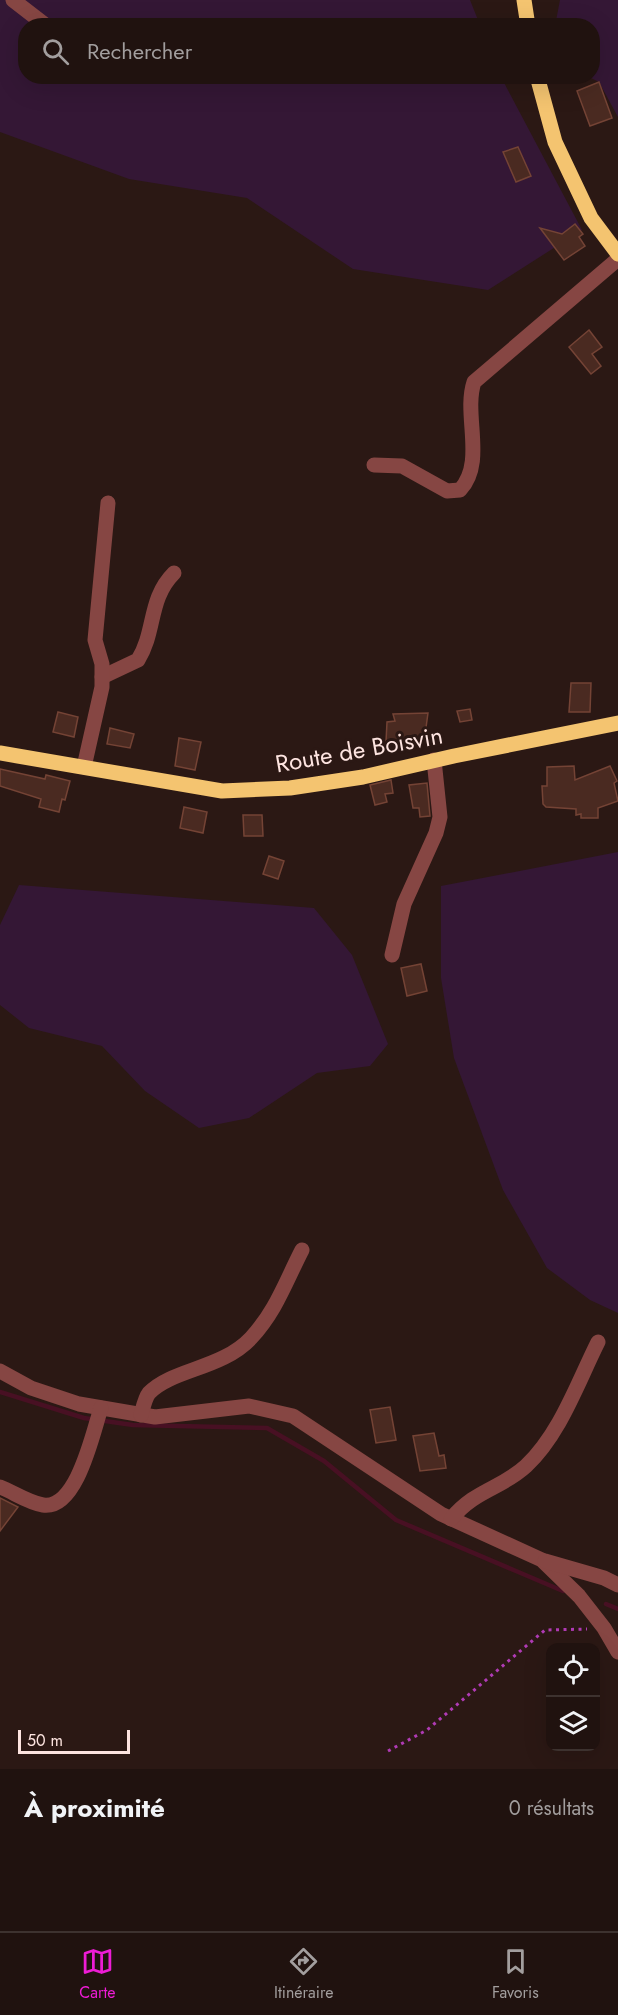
<!DOCTYPE html>
<html lang="fr">
<head>
<meta charset="utf-8">
<style>
	:root { --surface:#20120f; --page:#281b18; --text:#f1f3f6; --muted:#a29e9e; --line:#3d322f; --accent:#ed1cd5 }
	body { margin:0; font-family:Jost,sans-serif; background:var(--page); color:var(--text) }
	.controls { position:absolute; right:18px; bottom:18px; display:grid; overflow:hidden; border-radius:12px; box-shadow:0 6px 24px #0002 }
	.controls button { width:54px; height:54px; display:grid; place-items:center; padding:0; border:0; border-bottom:2px solid var(--line); background:var(--surface); color:var(--text); font:30px sans-serif }
	.scale { position:absolute; left:18px; bottom:15px; width:112px; box-sizing:border-box; padding-left:6px; border:3px solid #fde4e0; border-top:0; font-size:16px; line-height:21px; white-space:nowrap; color:#fde4e0; -webkit-text-stroke:4px #2b1814; paint-order:stroke }
	.list { margin:0; padding:0; list-style:none }
	h2 { display:flex; justify-content:space-between; align-items:center; height:78px; margin:0; padding:0 24px; font-size:26px }
	h2 small { font-size:20px; font-weight:400; color:var(--muted) }
	.icon { flex:none; width:33px; height:33px; fill:none; stroke:currentColor; stroke-width:2; stroke-linecap:round; stroke-linejoin:round }
	.map { position:relative; flex:none; width:618px; height:1769px; overflow:hidden }
	.search { position:absolute; background:var(--surface); box-shadow:0 6px 24px #0002; left:18px; right:18px; top:18px; height:66px; display:flex; align-items:center; gap:15px; box-sizing:border-box; padding:0 21px; border-radius:24px; color:var(--muted); font-size:22px }
	.sheet { height:162px; background:var(--surface) }
	nav { display:flex; justify-content:space-around; align-items:center; box-sizing:border-box; height:84px; border-top:2px solid var(--line); background:var(--surface); font-size:16px; color:var(--muted) }
	nav a { display:grid; justify-items:center; gap:3px }
	nav .on { color:var(--accent) }
	.map>svg:first-child { display:block }
</style>
</head>
<body>
<div class="map">
<svg width="618" height="1769" viewBox="0 0 618 1769">
	<rect width="100%" height="100%" fill="#2b1814"/>
	<!-- green -->
	<g fill="#341735">
		<path d="M0 0H470L480 25 26 26V76L501 77 582 230 488 290 353 269 247 198 129 179 0 132Z"/>
		<path d="M560 0H618V117L599 82 589 77 592 76V26H555Z"/>
		<path d="M618 852V1313L590 1300 547 1268 503 1190 454 1058 441 978V886Z"/>
		<path d="M19 885 314 908 352 955 388 1044 370 1066 317 1073 249 1118 199 1128 145 1091 102 1046 29 1028 0 1005V925Z"/>
	</g>
	<g fill="none" stroke-linecap="round" stroke-linejoin="round">
		<!-- stream -->
		<g stroke="#481023" stroke-width="4.5">
			<path d="M0 1392 84 1418 133 1425 267 1428 324 1461 396 1520 563 1591"/>
			<path d="M606 1604 618 1609"/>
		</g>
	</g>
	<!-- building -->
	<g fill="#4a2a21" stroke="#744335" stroke-width="1.5">
		<path d="M599 82 612 118 590 126 577 91Z"/>
		<path d="M518 147 531 176 516 182 503 152Z"/>
		<path d="M575 224 583 234 579 237 585 246 564 260 540 228 562 234Z"/>
		<path d="M589 330 602 347 592 354 601 366 591 374 569 347Z"/>
		<path d="M571 683H591L590 712H569Z"/>
		<path d="M470 709 472 720 460 722 457 711Z"/>
		<path d="M58 712 78 717 74 737 53 732Z"/>
		<path d="M428 713 424 742H386L387 722 395 721 393 714Z"/>
		<path d="M110 728 134 734 130 748 107 744Z"/>
		<path d="M179 738 201 742 195 770 175 766Z"/>
		<path d="M574 766 575 780 610 766 617 781 614 783 618 801 598 808V818H581V814L576 815V809L546 807 543 804 542 786H547V767Z"/>
		<path d="M0 769 45 779 46 775 70 781 65 800 62 799 59 812 39 807 41 799 0 786Z"/>
		<path d="M391 780 393 793 385 794 387 802 375 805 370 785Z"/>
		<path d="M427 783 430 816 420 817 419 808H413L409 785Z"/>
		<path d="M184 807 207 812 203 833 180 828Z"/>
		<path d="M243 815H262L263 836H244Z"/>
		<path d="M269 856 284 861 278 879 263 874Z"/>
		<path d="M421 964 427 991 407 996 401 968Z"/>
		<path d="M390 1407 396 1440 376 1443 370 1410Z"/>
		<path d="M434 1433 439 1456 444 1455 446 1468 420 1471 413 1436Z"/>
		<path d="M0 1498 18 1507 0 1531Z"/>
	</g>
	<g fill="none" stroke-linecap="round" stroke-linejoin="round">
		<!-- path -->
		<path stroke="#b03bb5" stroke-width="3" stroke-dasharray="3 4.5" stroke-linecap="butt" d="M388 1751 427 1730 545 1630 587 1629"/>
		<!-- minor -->
		<g stroke="#864643" stroke-width="15">
			<path d="M13 0 44 24"/>
			<path d="M374 465 402 466 447 491 460 490C486 462 463 415 474 382L618 259"/>
			<path d="M102 677 138 660C156 631 148 599 174 573"/>
			<path d="M84 767 102 687V664L95 640 108 503"/>
			<path d="M392 955 404 904 436 833 440 817 434 760"/>
			<path d="M0 1371 31 1388 79 1404 155 1417 249 1406 293 1416 441 1514 542 1560 579 1596 604 1628 618 1652"/>
			<path d="M141 1415C143 1408 145 1398 149 1393 172 1369 222 1369 251 1338 276 1311 285 1283 302 1250"/>
			<path d="M0 1487C13 1492 29 1503 43 1505 77 1510 93 1432 101 1408"/>
			<path d="M451 1519C476 1489 501 1489 526 1466 560 1434 577 1384 598 1342"/>
			<path d="M545 1561 604 1578 618 1585"/>
		</g>
		<!-- major -->
		<g stroke="#f4c470" stroke-width="15">
			<path d="M524 0 528 26"/>
			<path d="M537 76 555 142 591 218 618 254"/>
			<path d="M0 753 222 791 290 788 363 777 454 756 618 723"/>
		</g>
	</g>
	<g text-anchor="middle" stroke-width="6" stroke-linejoin="round" paint-order="stroke">
		<!-- street labels -->
		<g font-size="24" fill="#fde4e0" stroke="#2b1814">
			<text transform="translate(359 750) rotate(-10)" y="8">Route de Boisvin</text>
		</g>
	</g>
</svg>
<div class="controls">
<button><svg class="icon" aria-label="locate" viewBox="0 0 24 24"><circle cx="12" cy="12" r="6"/><path d="M12 2v4M12 18v4M2 12h4M18 12h4"/></svg></button>
<button><svg class="icon" aria-label="layers" viewBox="0 0 24 24"><path d="M12 4l9 5-9 5-9-5zM3 14l9 5 9-5"/></svg></button>
</div>
<div class="scale">50 m</div>
<div class="search"><svg class="icon" aria-label="search" viewBox="0 0 24 24"><circle cx="10" cy="10" r="6"/><path d="M15 15l6 6"/></svg>Rechercher</div>
</div>
<section class="sheet">
<h2>À proximité<small>0 résultats</small></h2>
<ul class="list">
</ul>
</section>
<nav>
<a class="on"><svg class="icon" aria-label="map" viewBox="0 0 24 24"><path d="M3 6l6-2 6 2 6-2v14l-6 2-6-2-6 2zM9 4v14M15 6v14"/></svg>Carte</a>
<a><svg class="icon" aria-label="directions" viewBox="0 0 24 24"><path d="M12 3l9 9-9 9-9-9zM9 14v-3h6M13 9l2 2-2 2"/></svg>Itinéraire</a>
<a><svg class="icon" aria-label="saved" viewBox="0 0 24 24"><path d="M7 4h10v16l-5-4-5 4z"/></svg>Favoris</a>
</nav>
</body>
</html>
